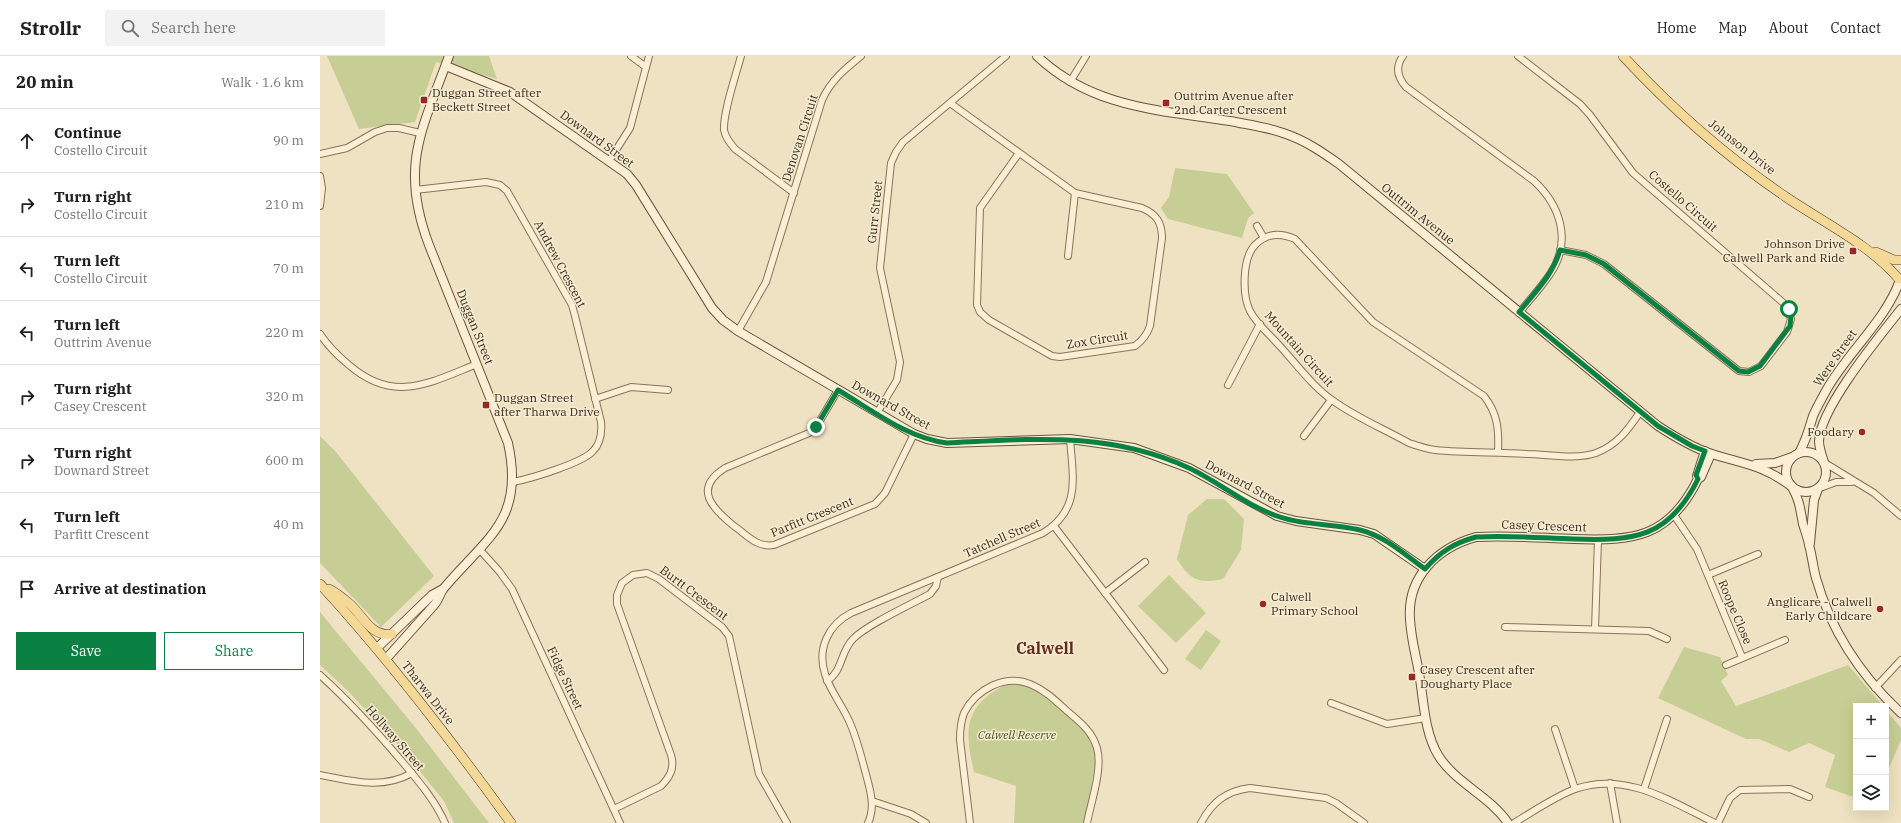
<!DOCTYPE html>
<html lang="en">
<head>
<meta charset="utf-8">
<style>
	:root { --surface:#fff; --page:#f2f2f2; --text:#202124; --muted:#757577; --line:#e0e0e0; --accent:#0b8043 }
	body { margin:0; font-family:"IBM Plex Serif",serif; background:var(--page); color:var(--text) }
	.controls { position:absolute; right:12px; bottom:12px; display:grid; overflow:hidden; border-radius:0px; box-shadow:0 4px 16px #0002 }
	.controls button { width:36px; height:36px; display:grid; place-items:center; padding:0; border:0; border-bottom:1px solid var(--line); background:var(--surface); color:var(--text); font:20px sans-serif }
	.stop { position:absolute; width:12px; height:12px; margin:-9px; border:3px solid #0b8043; border-radius:50%; background:#fff }
	.stop.end { background:#0b8043; border-color:#fff; box-shadow:0 1px 4px #0008 }
	.list { margin:0; padding:0; list-style:none }
	h2 { display:flex; justify-content:space-between; align-items:center; height:52px; margin:0; padding:0 16px; font-size:17px }
	h2 small { font-size:13px; font-weight:400; color:var(--muted) }
	.list li { display:grid; grid-template-columns:26px 1fr auto; gap:12px; align-items:center; box-sizing:border-box; height:64px; padding:0 16px; border-top:1px solid var(--line) }
	.list b { display:block; font-size:15px; white-space:nowrap }
	.list p { margin:0; font-size:13px; white-space:nowrap; color:var(--muted) }
	.list em { font-size:13px; font-style:normal; color:var(--muted) }
	.actions { display:flex; gap:8px; padding:12px 16px }
	.actions a { flex:1; padding:9px 0; border:1px solid var(--accent); border-radius:0px; text-align:center; font-size:14px; color:var(--accent) }
	.actions .main { background:var(--accent); color:#fff }
	.icon { flex:none; width:22px; height:22px; fill:none; stroke:currentColor; stroke-width:2; stroke-linecap:round; stroke-linejoin:round }
	.map { position:relative; flex:none; width:1581px; height:767px; overflow:hidden }
	header { display:flex; align-items:center; gap:24px; box-sizing:border-box; height:56px; padding:0 20px; background:var(--surface); border-bottom:1px solid var(--line) }
	header strong { font-size:19px }
	nav { display:flex; gap:22px; margin-inline-start:auto; font-size:14px }
	.search { width:280px; height:36px; background:var(--page); display:flex; align-items:center; gap:10px; box-sizing:border-box; padding:0 14px; border-radius:0px; color:var(--muted); font-size:15px }
	main { display:flex }
	aside { flex:1; background:var(--surface) }
	.map>svg:first-child { display:block }
</style>
</head>
<body>
<header>
<strong>Strollr</strong>
<div class="search"><svg class="icon" aria-label="search" viewBox="0 0 24 24"><circle cx="10" cy="10" r="6"/><path d="M15 15l6 6"/></svg>Search here</div>
<nav><a>Home</a><a>Map</a><a>About</a><a>Contact</a></nav>
</header>
<main>
<aside>
<h2>20 min<small>Walk · 1.6 km</small></h2>
<ul class="list">
<li><svg class="icon" aria-label="ahead" viewBox="0 0 24 24"><path d="M12 20V5M6 11l6-6 6 6"/></svg><div><b>Continue</b><p>Costello Circuit</p></div><em>90 m</em></li>
<li><svg class="icon" aria-label="right" viewBox="0 0 24 24"><path d="M7 20v-9h11M14 6l5 5-5 5"/></svg><div><b>Turn right</b><p>Costello Circuit</p></div><em>210 m</em></li>
<li><svg class="icon" aria-label="left" viewBox="0 0 24 24"><path d="M17 20v-9H6M10 6l-5 5 5 5"/></svg><div><b>Turn left</b><p>Costello Circuit</p></div><em>70 m</em></li>
<li><svg class="icon" aria-label="left" viewBox="0 0 24 24"><path d="M17 20v-9H6M10 6l-5 5 5 5"/></svg><div><b>Turn left</b><p>Outtrim Avenue</p></div><em>220 m</em></li>
<li><svg class="icon" aria-label="right" viewBox="0 0 24 24"><path d="M7 20v-9h11M14 6l5 5-5 5"/></svg><div><b>Turn right</b><p>Casey Crescent</p></div><em>320 m</em></li>
<li><svg class="icon" aria-label="right" viewBox="0 0 24 24"><path d="M7 20v-9h11M14 6l5 5-5 5"/></svg><div><b>Turn right</b><p>Downard Street</p></div><em>600 m</em></li>
<li><svg class="icon" aria-label="left" viewBox="0 0 24 24"><path d="M17 20v-9H6M10 6l-5 5 5 5"/></svg><div><b>Turn left</b><p>Parfitt Crescent</p></div><em>40 m</em></li>
<li><svg class="icon" aria-label="arrive" viewBox="0 0 24 24"><path d="M6 21V4h12l-3 4 3 4H6"/></svg><div><b>Arrive at destination</b></div></li>
</ul>
<div class="actions"><a class="main">Save</a><a>Share</a></div>
</aside>
<div class="map">
<svg width="1581" height="767" viewBox="0 0 1581 767">
	<rect width="100%" height="100%" fill="#efe2c2"/>
	<!-- green -->
	<g fill="#c7ce95">
		<path d="M7 0H169L177 23 116 6 95 66 39 73Z"/>
		<path d="M855 112 907 118 934 157 928 162 922 182 848 163 841 152 849 141Z"/>
		<path d="M0 380 16 396 114 520 61 571 0 507Z"/>
		<path d="M887 443H904L924 463 921 494 903 523C878 528 870 524 857 503L868 459Z"/>
		<path d="M849 519 886 557 856 587 818 550Z"/>
		<path d="M0 556 95 671 169 767H134L124 745 80 691 28 635 0 609Z"/>
		<path d="M886 574 901 585 881 614 865 603Z"/>
		<path d="M1364 591 1400 601 1408 619 1401 625 1416 650 1528 609 1563 650H1536V742L1505 731 1515 699 1489 687 1469 696 1439 683H1426L1338 642Z"/>
		<path d="M685 629H706L723 638 767 676 776 702 765 767H694L696 730 654 716C644 674 644 650 685 629Z"/>
		<path d="M1566 654 1581 672V684L1566 719Z"/>
	</g>
	<g fill="none" stroke-linecap="round" stroke-linejoin="round">
		<!-- street casing -->
		<g stroke="#8a7358" stroke-width="8">
			<g id="street">
				<path d="M311 0 326 11"/>
				<path d="M421 0C416 19 403 56 404 74 405 81 410 87 415 93L474 137"/>
				<path d="M1083 0C1075 11 1077 21 1086 31L1214 125C1241 150 1252 186 1230 218 1221 232 1209 244 1199 257"/>
				<path d="M1198 0 1260 48 1270 59 1313 117 1467 250 1471 263 1467 276 1441 310 1429 316 1419 315 1284 208 1266 199 1240 194"/>
				<path d="M750 26 766 0"/>
				<path d="M630 47 755 137 822 152C836 158 842 166 842 182L830 270C827 279 823 284 815 290L740 301 732 300 669 264 660 256 657 249 660 152 699 97"/>
				<path d="M0 98 27 92 55 76 67 72H79L100 77"/>
				<path d="M289 105 310 72 329 0"/>
				<path d="M0 120 2 132 0 150"/>
				<path d="M95 134 166 126 180 129 187 135 252 249 255 260 281 366C282 377 281 387 273 395 263 407 209 423 193 426"/>
				<path d="M937 170 944 182"/>
				<path d="M748 200 755 137"/>
				<path d="M418 275 446 226 502 44C511 24 525 13 541 0"/>
				<path d="M0 278C8 290 18 300 29 309 74 348 109 327 157 308"/>
				<path d="M908 329 940 268"/>
				<path d="M518 334 498 368 489 377 405 412C372 433 393 453 414 470 427 479 437 492 454 489L555 448 565 437 594 378"/>
				<path d="M275 343 311 331 348 334"/>
				<path d="M557 357 577 324 580 306 560 212 571 107 576 96 583 86 686 0"/>
				<path d="M984 380 1011 344"/>
				<path d="M1178 396C1179 374 1178 358 1164 340L1053 266 975 183C961 177 947 177 936 188 922 201 922 239 930 255 936 267 948 277 957 287 975 306 991 329 1012 344 1035 361 1064 373 1089 387 1098 390 1106 393 1115 394 1146 397 1176 396 1207 398 1228 398 1256 404 1276 397 1297 389 1308 374 1320 356"/>
				<path d="M1505 407 1554 437 1581 460"/>
				<path d="M1500 432 1516 426H1532"/>
				<path d="M1354 459 1377 493 1422 601"/>
				<path d="M734 470 844 614"/>
				<path d="M160 494 179 515 192 533 300 767"/>
				<path d="M1388 519 1438 498"/>
				<path d="M785 537 825 506"/>
				<path d="M1185 571 1329 575 1347 583"/>
				<path d="M1275 573 1278 484"/>
				<path d="M1406 609 1465 584"/>
				<path d="M0 619C31 647 58 677 85 709 100 727 116 746 125 767"/>
				<path d="M507 625C523 615 520 596 533 583 548 568 590 549 610 538L616 530 618 521"/>
				<path d="M1555 632 1581 604"/>
				<path d="M1011 647 1067 668 1106 662"/>
				<path d="M1235 673 1255 733"/>
				<path d="M0 719C32 725 62 734 92 717"/>
				<path d="M1290 727 1297 767"/>
				<path d="M1324 733 1347 663"/>
				<path d="M552 745 591 758 606 767"/>
				<path d="M294 753 341 730C350 721 355 712 351 699L297 548V539L302 527 313 519 327 517 339 523 402 571 409 580 439 718 467 767"/>
				<path d="M548 767C555 752 551 737 547 722 542 704 538 685 530 667 523 650 510 635 505 618 497 593 508 569 531 557L723 477C761 454 753 422 750 383"/>
				<path d="M650 767 640 684C640 675 641 665 644 657 656 633 685 618 710 628 725 634 736 645 747 655 760 666 772 675 777 692 783 712 771 746 767 767"/>
				<path d="M881 767C892 746 906 735 930 732L1006 742 1016 747 1044 767"/>
				<path d="M1194 767C1214 755 1234 741 1255 733 1306 715 1352 746 1395 767"/>
				<path d="M1398 767 1410 742 1420 734 1470 733 1489 741"/>
			</g>
		</g>
		<!-- secondary casing -->
		<g stroke="#6b543c" stroke-width="10">
			<g id="secondary">
				<path d="M717 0C772 52 839 54 910 65 929 69 948 71 966 78 986 85 1002 96 1019 108L1338 370C1355 381 1373 392 1392 398 1424 408 1443 409 1471 430"/>
				<path d="M126 10 190 36 307 118 316 129 392 252 403 264 418 275 594 378 607 383 627 387 750 383 814 392 869 412 957 460 976 465 1040 474 1054 478 1105 513"/>
				<circle cx="1486" cy="416" r="20"/>
				<path d="M1479 397C1486 385 1489 373 1493 360 1497 351 1502 342 1507 333 1528 296 1566 264 1580 224"/>
				<path d="M1504 406C1502 400 1499 392 1499 385 1500 352 1559 281 1581 253"/>
				<path d="M1436 408 1455 407 1472 401"/>
				<path d="M1377 420 1385 395"/>
				<path d="M1472 431C1480 445 1480 453 1483 468 1485 475 1488 482 1489 489 1492 499 1493 511 1496 522 1511 575 1540 619 1581 657"/>
				<path d="M1490 487 1494 444 1498 433"/>
				<path d="M57 592 112 539 123 533"/>
				<path d="M66 603C82 585 99 566 115 548 119 543 120 537 124 532 167 481 205 464 188 387L109 189C79 110 102 74 129 0"/>
				<path d="M1188 767C1170 740 1135 727 1118 699 1105 677 1104 649 1100 623 1097 603 1091 584 1090 563 1087 521 1117 492 1156 481 1189 479 1221 482 1254 483 1314 485 1349 482 1378 423L1381 421 1391 398"/>
			</g>
		</g>
		<!-- primary casing -->
		<g stroke="#57412d" stroke-width="10">
			<g id="primary">
				<path d="M1303 0C1352 53 1407 101 1466 141 1504 167 1549 188 1579 223"/>
				<path d="M1556 196 1574 204H1581"/>
				<path d="M0 528C69 603 131 684 191 767"/>
				<path d="M9 533C17 537 24 543 31 549 44 562 52 581 72 578"/>
			</g>
		</g>
		<!-- street -->
		<use href="#street" stroke="#faefd5" stroke-width="6"/>
		<!-- secondary -->
		<use href="#secondary" stroke="#faefd5" stroke-width="8"/>
		<!-- primary -->
		<use href="#primary" stroke="#f4d898" stroke-width="9"/>
	</g>
	<g fill="none" stroke-linecap="round" stroke-linejoin="round">
		<!-- route -->
		<path stroke="#0b8043" stroke-width="5" d="M496 371 518 334C552 354 587 382 627 387 713 383 788 375 869 412 899 426 925 449 957 460 984 470 1013 467 1040 474 1065 480 1085 499 1105 513 1120 496 1134 487 1156 481 1189 479 1221 482 1254 483 1314 485 1349 482 1378 423L1376 419 1385 395 1372 390 1338 370 1199 256C1215 236 1233 219 1240 194L1266 199 1284 208 1419 315 1428 316 1440 310 1470 270 1471 260 1469 253"/>
	</g>
	<!-- markers -->
	<g fill="#9a2727" stroke="#f6ecd2" stroke-width="1.5">
		<rect x="100" y="40" width="8" height="8" rx="2"/>
		<rect x="842" y="43" width="8" height="8" rx="2"/>
		<rect x="1529" y="191" width="8" height="8" rx="2"/>
		<rect x="162" y="345" width="8" height="8" rx="2"/>
		<circle cx="1542" cy="376" r="4"/>
		<circle cx="943" cy="548" r="4"/>
		<circle cx="1560" cy="553" r="4"/>
		<rect x="1088" y="617" width="8" height="8" rx="2"/>
	</g>
	<g text-anchor="middle" stroke-width="3" stroke-linejoin="round" paint-order="stroke">
		<!-- poi labels -->
		<g font-size="12" fill="#392b1d" stroke="#f6ecd2" text-anchor="start">
			<text x="112" y="41">Duggan Street after<tspan x="112" dy="14">Beckett Street</tspan></text>
			<text x="854" y="44">Outtrim Avenue after<tspan x="854" dy="14">2nd Carter Crescent</tspan></text>
			<text x="1525" y="192" text-anchor="end">Johnson Drive<tspan x="1525" dy="14">Calwell Park and Ride</tspan></text>
			<text x="174" y="346">Duggan Street<tspan x="174" dy="14">after Tharwa Drive</tspan></text>
			<text x="1534" y="380" text-anchor="end">Foodary</text>
			<text x="951" y="545">Calwell<tspan x="951" dy="14">Primary School</tspan></text>
			<text x="1552" y="550" text-anchor="end">Anglicare - Calwell<tspan x="1552" dy="14">Early Childcare</tspan></text>
			<text x="1100" y="618">Casey Crescent after<tspan x="1100" dy="14">Dougharty Place</tspan></text>
		</g>
		<!-- street labels -->
		<g font-size="12" fill="#392b1d" stroke="#f6ecd2">
			<text transform="translate(480 82) rotate(-72)" y="4">Denovan Circuit</text>
			<text transform="translate(277 83) rotate(36)" y="4">Downard Street</text>
			<text transform="translate(1422 91) rotate(38)" y="4">Johnson Drive</text>
			<text transform="translate(1363 145) rotate(41)" y="4">Costello Circuit</text>
			<text transform="translate(555 156) rotate(-84)" y="4">Gurr Street</text>
			<text transform="translate(1098 158) rotate(39)" y="4">Outtrim Avenue</text>
			<text transform="translate(240 208) rotate(62)" y="4">Andrew Crescent</text>
			<text transform="translate(155 271) rotate(68)" y="4">Duggan Street</text>
			<text transform="translate(777 284) rotate(-9)" y="4">Zox Circuit</text>
			<text transform="translate(979 293) rotate(48)" y="4">Mountain Circuit</text>
			<text transform="translate(1515 302) rotate(-55)" y="4">Were Street</text>
			<text transform="translate(571 349) rotate(29)" y="4">Downard Street</text>
			<text transform="translate(925 428) rotate(28)" y="4">Downard Street</text>
			<text transform="translate(492 461) rotate(-22)" y="4">Parfitt Crescent</text>
			<text transform="translate(1224 470) rotate(2)" y="4">Casey Crescent</text>
			<text transform="translate(682 482) rotate(-23)" y="4">Tatchell Street</text>
			<text transform="translate(374 537) rotate(37)" y="4">Burtt Crescent</text>
			<text transform="translate(1415 556) rotate(67)" y="4">Roope Close</text>
			<text transform="translate(245 622) rotate(65)" y="4">Fidge Street</text>
			<text transform="translate(108 637) rotate(52)" y="4">Tharwa Drive</text>
			<text transform="translate(75 682) rotate(49)" y="4">Hollway Street</text>
		</g>
		<!-- park labels -->
		<g font-size="12" font-style="italic" fill="#495623" stroke="#f6ecd2">
			<text x="697" y="683">Calwell Reserve</text>
		</g>
		<!-- district labels -->
		<g font-size="16" font-weight="bold" fill="#672c1b" stroke="#f6ecd2">
			<text x="725" y="598">Calwell</text>
		</g>
	</g>
</svg>
<div class="controls">
<button>+</button>
<button>−</button>
<button><svg class="icon" aria-label="layers" viewBox="0 0 24 24"><path d="M12 4l9 5-9 5-9-5zM3 14l9 5 9-5"/></svg></button>
</div>
<div class="stop" style="left:1469px;top:253px"></div>
<div class="stop end" style="left:496px;top:371px"></div>
</div>
</main>
</body>
</html>
